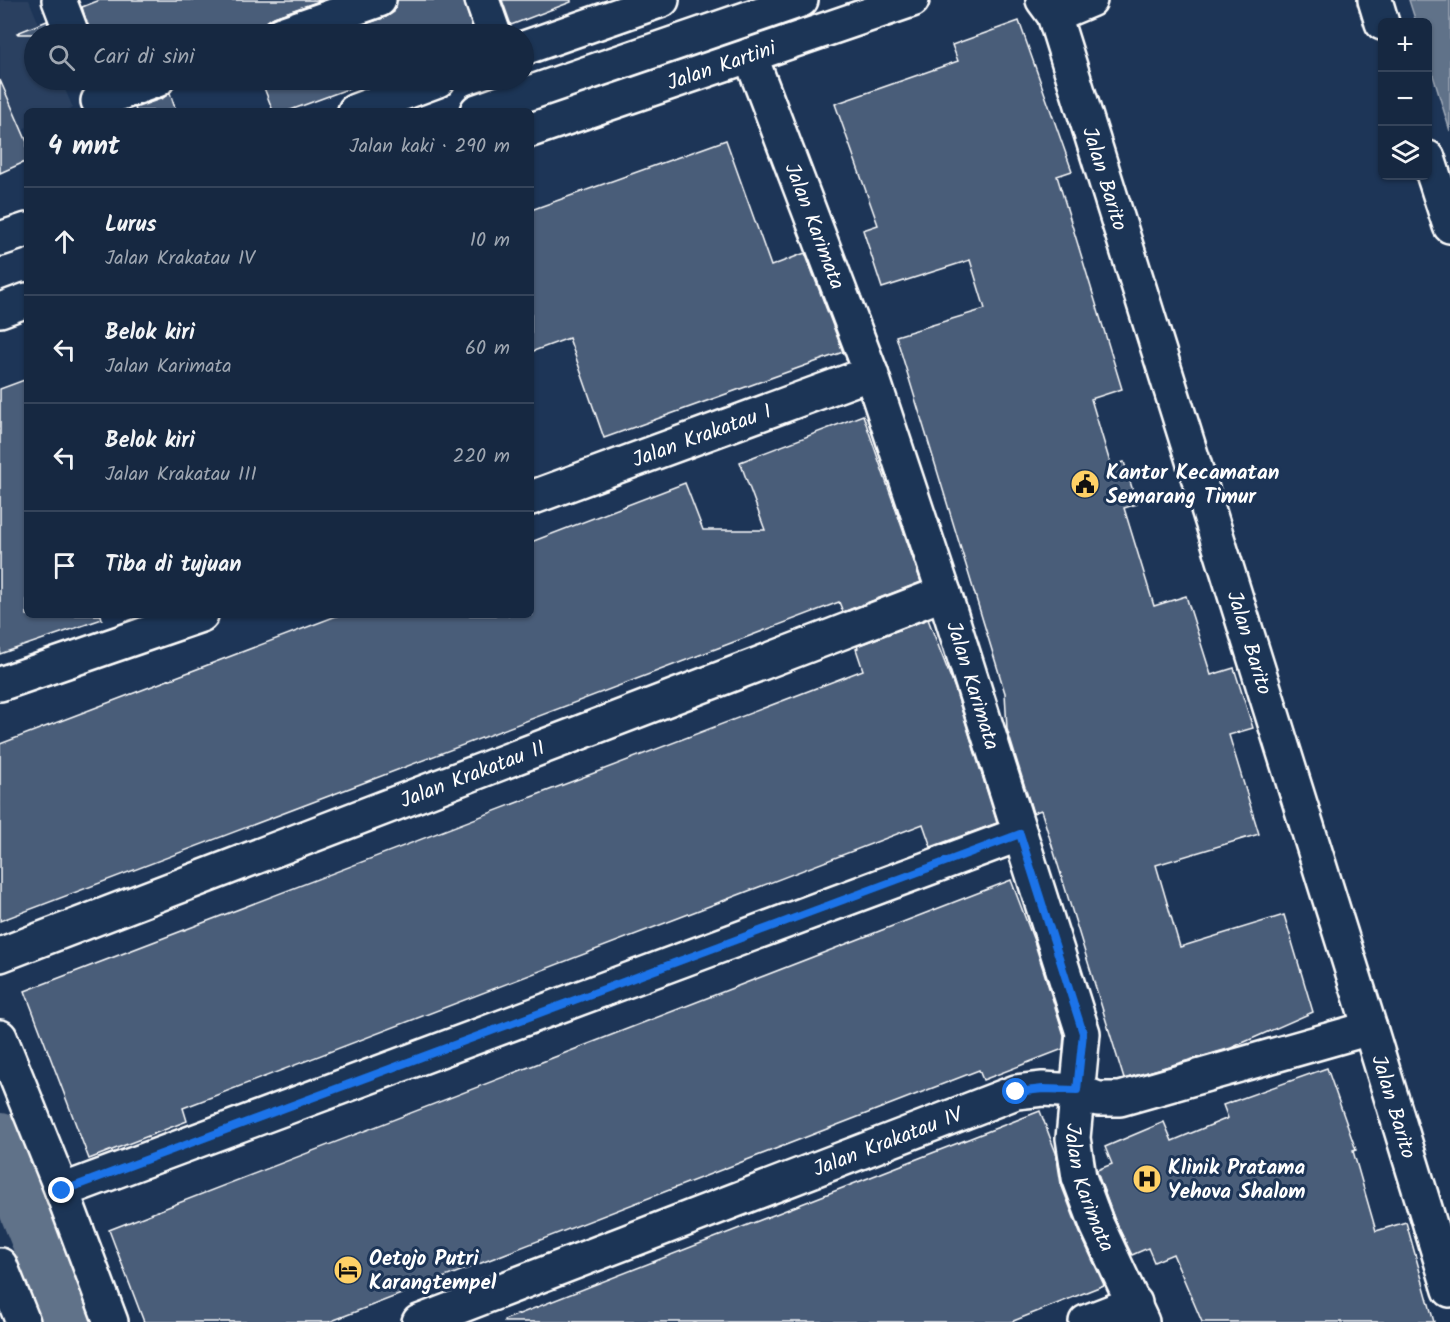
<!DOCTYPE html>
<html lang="id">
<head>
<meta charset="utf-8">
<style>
	:root { --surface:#162841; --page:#1f3048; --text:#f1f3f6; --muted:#9ea6b1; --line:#35445a }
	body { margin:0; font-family:Kalam,sans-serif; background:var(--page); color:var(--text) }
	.controls { position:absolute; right:18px; top:18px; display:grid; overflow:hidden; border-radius:9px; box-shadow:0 2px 4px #0004 }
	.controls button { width:54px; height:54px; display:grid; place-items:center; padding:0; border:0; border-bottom:2px solid var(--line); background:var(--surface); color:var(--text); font:30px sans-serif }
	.stop { position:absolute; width:18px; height:18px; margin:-14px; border:4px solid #1a73e8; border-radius:50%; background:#fff }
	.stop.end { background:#1a73e8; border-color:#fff; box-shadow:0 2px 6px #0008 }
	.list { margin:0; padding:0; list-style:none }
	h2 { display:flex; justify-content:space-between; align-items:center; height:78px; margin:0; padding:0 24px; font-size:26px }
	h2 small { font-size:20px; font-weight:400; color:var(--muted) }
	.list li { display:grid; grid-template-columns:39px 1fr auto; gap:18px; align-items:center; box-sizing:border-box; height:108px; padding:0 24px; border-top:2px solid var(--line) }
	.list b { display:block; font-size:22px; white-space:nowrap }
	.list p { margin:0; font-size:20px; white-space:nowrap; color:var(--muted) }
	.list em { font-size:20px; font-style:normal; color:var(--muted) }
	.icon { flex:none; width:33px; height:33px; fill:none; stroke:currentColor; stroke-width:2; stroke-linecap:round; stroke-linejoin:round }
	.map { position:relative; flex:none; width:1450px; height:1322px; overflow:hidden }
	.search { position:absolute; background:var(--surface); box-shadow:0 2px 4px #0004; left:24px; top:24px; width:510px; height:66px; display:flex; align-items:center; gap:15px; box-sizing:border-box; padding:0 21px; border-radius:33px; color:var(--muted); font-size:22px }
	.panel { position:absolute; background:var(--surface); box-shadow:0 2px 4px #0004; left:24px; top:108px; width:510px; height:510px; border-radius:9px }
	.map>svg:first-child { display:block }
</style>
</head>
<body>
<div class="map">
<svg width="1450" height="1322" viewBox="0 0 1450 1322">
	<rect width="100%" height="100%" fill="#1d3557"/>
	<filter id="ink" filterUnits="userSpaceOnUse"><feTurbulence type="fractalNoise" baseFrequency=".0167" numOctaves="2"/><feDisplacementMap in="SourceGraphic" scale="12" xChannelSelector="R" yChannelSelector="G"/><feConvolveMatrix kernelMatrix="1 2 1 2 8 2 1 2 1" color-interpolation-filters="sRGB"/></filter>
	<g filter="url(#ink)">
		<!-- built -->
		<path fill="#2a4161" d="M0 0H29L43 34H34V80H61L73 108 66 111H27V127L0 139Z"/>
		<!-- water -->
		<path fill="#617289" stroke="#a0aab8" stroke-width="1.5" d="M1409 0H1450V131L1428 59V22H1416Z"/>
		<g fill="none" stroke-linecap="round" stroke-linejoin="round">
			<!-- river -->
			<path stroke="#617289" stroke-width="56" d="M0 1141 72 1322"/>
		</g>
		<!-- building -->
		<g fill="#4a5d79" stroke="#fff" stroke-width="1.5">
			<path d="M100 0H322L274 17 266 22 263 34H106L105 31 90 34 82 7Z"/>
			<path d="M397 0H464L474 34H337L386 17 394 12Z"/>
			<path d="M502 0H571V2L511 25Z"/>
			<path d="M47 21 52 34H18L17 33Z"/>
			<path d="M1019 21 1072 171 1057 176 1122 389 1091 399 1111 466 1124 462 1137 504 1124 508 1154 606 1186 596 1211 675 1234 668 1253 728 1229 735 1259 834 1156 865 1180 947 1284 915 1313 1012 1231 1048 1124 1079 1041 810 1033 813 1007 729 1005 693 896 336 985 309 970 260 882 288 863 230 878 225 835 104 958 61 952 45Z"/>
			<path d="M0 80 27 142V161L0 173Z"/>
			<path d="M261 80H372L288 111H273Z"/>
			<path d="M170 93 176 111H136L135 108 163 98Z"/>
			<path d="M726 140 771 266 805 253 843 352 604 438 569 338 531 352V210Z"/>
			<path d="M27 379V615H101L102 619 0 654V389Z"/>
			<path d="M863 415 921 582 843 612 839 602 0 921V744L339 615H531V542L685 483 703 530H765L740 462Z"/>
			<path d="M928 619 955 689 997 823 931 847 923 824 183 1108 187 1121 89 1159 25 991 863 670 856 649 858 648 857 646Z"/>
			<path d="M1011 880 1034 941 1064 1035 1063 1049 983 1080 979 1070 329 1322H144L109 1230Z"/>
			<path d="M1327 1068 1356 1150 1353 1151 1376 1231 1406 1222 1434 1322H1202L1173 1254 1154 1262 1148 1248 1132 1255 1114 1218 1097 1172V1170L1112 1164 1105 1147 1164 1122 1172 1141 1228 1118 1223 1105Z"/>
			<path d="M1040 1111 1056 1153 1061 1184 1080 1233 1104 1285 1011 1322H504V1320Z"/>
		</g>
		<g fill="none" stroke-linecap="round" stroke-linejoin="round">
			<!-- minor casing -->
			<g stroke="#fff" stroke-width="38">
				<g id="minor">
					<path d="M59 0 72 34"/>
					<path d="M482 0 494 34"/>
					<path id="s1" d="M1043 0 1054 15 1370 1028 1450 1290"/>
					<path d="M1375 0 1382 23"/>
					<path d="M1054 15 1090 0"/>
					<path d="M281 34 379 0"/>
					<path id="s2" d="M750 55 871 373 944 593 1083 1033 1073 1138 1079 1177 1097 1225 1142 1322"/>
					<path d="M98 101 157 80"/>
					<path d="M1428 158 1450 226"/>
					<path id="s3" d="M531 498 871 373"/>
					<path d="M0 684 201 615"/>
					<path id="s4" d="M0 955 944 593"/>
					<path d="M0 1037 62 1191 111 1322"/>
					<path d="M62 1191 1020 834"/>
					<path d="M0 1265 23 1322"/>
					<path id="s5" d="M419 1322 1016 1092 1043 1089 1077 1091 1098 1099H1120L1370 1028"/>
					<path d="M1086 1322 1135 1303"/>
				</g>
			</g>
			<!-- major casing -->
			<g stroke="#fff" stroke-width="38">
				<g id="major">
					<path d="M524 48 662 0"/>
					<path d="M355 111 438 80"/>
					<path d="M477 111 801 0"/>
					<path id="s6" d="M531 130 912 0"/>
					<path d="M0 239 27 230"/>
					<path d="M0 310 27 300"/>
				</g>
			</g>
			<!-- minor -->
			<use href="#minor" stroke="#1d3557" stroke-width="33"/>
			<!-- major -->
			<use href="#major" stroke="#1d3557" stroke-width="33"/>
		</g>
	</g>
	<g fill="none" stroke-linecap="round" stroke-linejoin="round" filter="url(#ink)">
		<!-- route -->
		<path stroke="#1a73e8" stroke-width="8" d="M62 1191 1020 834 1083 1033 1077 1090 1043 1089 1016 1092"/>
	</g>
	<!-- icons -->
	<defs>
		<g id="civic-disc" transform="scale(1.5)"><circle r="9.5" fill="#ffd166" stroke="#1d3557"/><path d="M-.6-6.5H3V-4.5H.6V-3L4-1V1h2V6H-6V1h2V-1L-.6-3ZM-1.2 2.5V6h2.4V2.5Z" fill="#111"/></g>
		<g id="hospital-disc" transform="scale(1.5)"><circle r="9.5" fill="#ffd166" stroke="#1d3557"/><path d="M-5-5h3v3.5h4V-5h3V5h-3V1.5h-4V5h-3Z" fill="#111"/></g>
		<g id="hotel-disc" transform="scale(1.5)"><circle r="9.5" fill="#ffd166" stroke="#1d3557"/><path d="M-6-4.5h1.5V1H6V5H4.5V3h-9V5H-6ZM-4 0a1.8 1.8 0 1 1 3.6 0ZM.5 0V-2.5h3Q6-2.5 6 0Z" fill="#111"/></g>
	</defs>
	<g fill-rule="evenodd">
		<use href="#civic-disc" x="1085" y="484"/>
		<use href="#hospital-disc" x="1147" y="1179"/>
		<use href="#hotel-disc" x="348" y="1270"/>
	</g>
	<g text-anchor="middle" stroke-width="6" stroke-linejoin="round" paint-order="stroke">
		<!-- street labels -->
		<g font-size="21" fill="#fff" stroke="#1d3557">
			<text dy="7" stroke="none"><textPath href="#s6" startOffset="201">Jalan Kartini</textPath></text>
			<text dy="7" stroke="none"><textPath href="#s1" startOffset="190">Jalan Barito</textPath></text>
			<text dy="7" stroke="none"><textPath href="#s2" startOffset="183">Jalan Karimata</textPath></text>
			<text dy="7" stroke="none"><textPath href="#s3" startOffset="182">Jalan Krakatau I</textPath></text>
			<text dy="7" stroke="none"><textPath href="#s1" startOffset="676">Jalan Barito</textPath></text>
			<text dy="7" stroke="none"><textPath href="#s2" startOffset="669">Jalan Karimata</textPath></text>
			<text dy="7" stroke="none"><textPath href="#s4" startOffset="506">Jalan Krakatau II</textPath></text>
			<text dy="7" stroke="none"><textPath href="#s1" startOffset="1162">Jalan Barito</textPath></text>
			<text dy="7" stroke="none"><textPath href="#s5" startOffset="502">Jalan Krakatau IV</textPath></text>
			<text dy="7" stroke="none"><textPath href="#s2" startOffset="1191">Jalan Karimata</textPath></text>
		</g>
		<!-- poi labels -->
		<g font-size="21" font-weight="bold" fill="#fff" stroke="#1d3557" text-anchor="start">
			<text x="1106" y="479">Kantor Kecamatan<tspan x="1106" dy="24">Semarang Timur</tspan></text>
			<text x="1168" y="1174">Klinik Pratama<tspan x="1168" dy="24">Yehova Shalom</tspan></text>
			<text x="369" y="1265">Oetojo Putri<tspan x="369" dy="24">Karangtempel</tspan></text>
		</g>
	</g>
</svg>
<div class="controls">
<button>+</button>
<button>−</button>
<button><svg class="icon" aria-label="layers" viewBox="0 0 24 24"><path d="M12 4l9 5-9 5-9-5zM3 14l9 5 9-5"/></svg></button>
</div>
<div class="stop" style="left:1016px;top:1092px"></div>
<div class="stop end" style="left:62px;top:1191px"></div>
<div class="search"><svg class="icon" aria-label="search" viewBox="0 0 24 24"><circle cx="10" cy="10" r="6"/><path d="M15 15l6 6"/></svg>Cari di sini</div>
<section class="panel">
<h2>4 mnt<small>Jalan kaki · 290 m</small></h2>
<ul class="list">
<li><svg class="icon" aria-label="ahead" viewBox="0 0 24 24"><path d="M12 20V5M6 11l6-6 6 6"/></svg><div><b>Lurus</b><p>Jalan Krakatau IV</p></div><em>10 m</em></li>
<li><svg class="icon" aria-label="left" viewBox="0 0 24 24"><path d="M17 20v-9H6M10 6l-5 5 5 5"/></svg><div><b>Belok kiri</b><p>Jalan Karimata</p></div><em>60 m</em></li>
<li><svg class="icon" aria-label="left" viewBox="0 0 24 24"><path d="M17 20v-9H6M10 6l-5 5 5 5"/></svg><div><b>Belok kiri</b><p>Jalan Krakatau III</p></div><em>220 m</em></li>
<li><svg class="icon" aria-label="arrive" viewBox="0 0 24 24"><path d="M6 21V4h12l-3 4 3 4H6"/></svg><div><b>Tiba di tujuan</b></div></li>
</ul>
</section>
</div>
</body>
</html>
